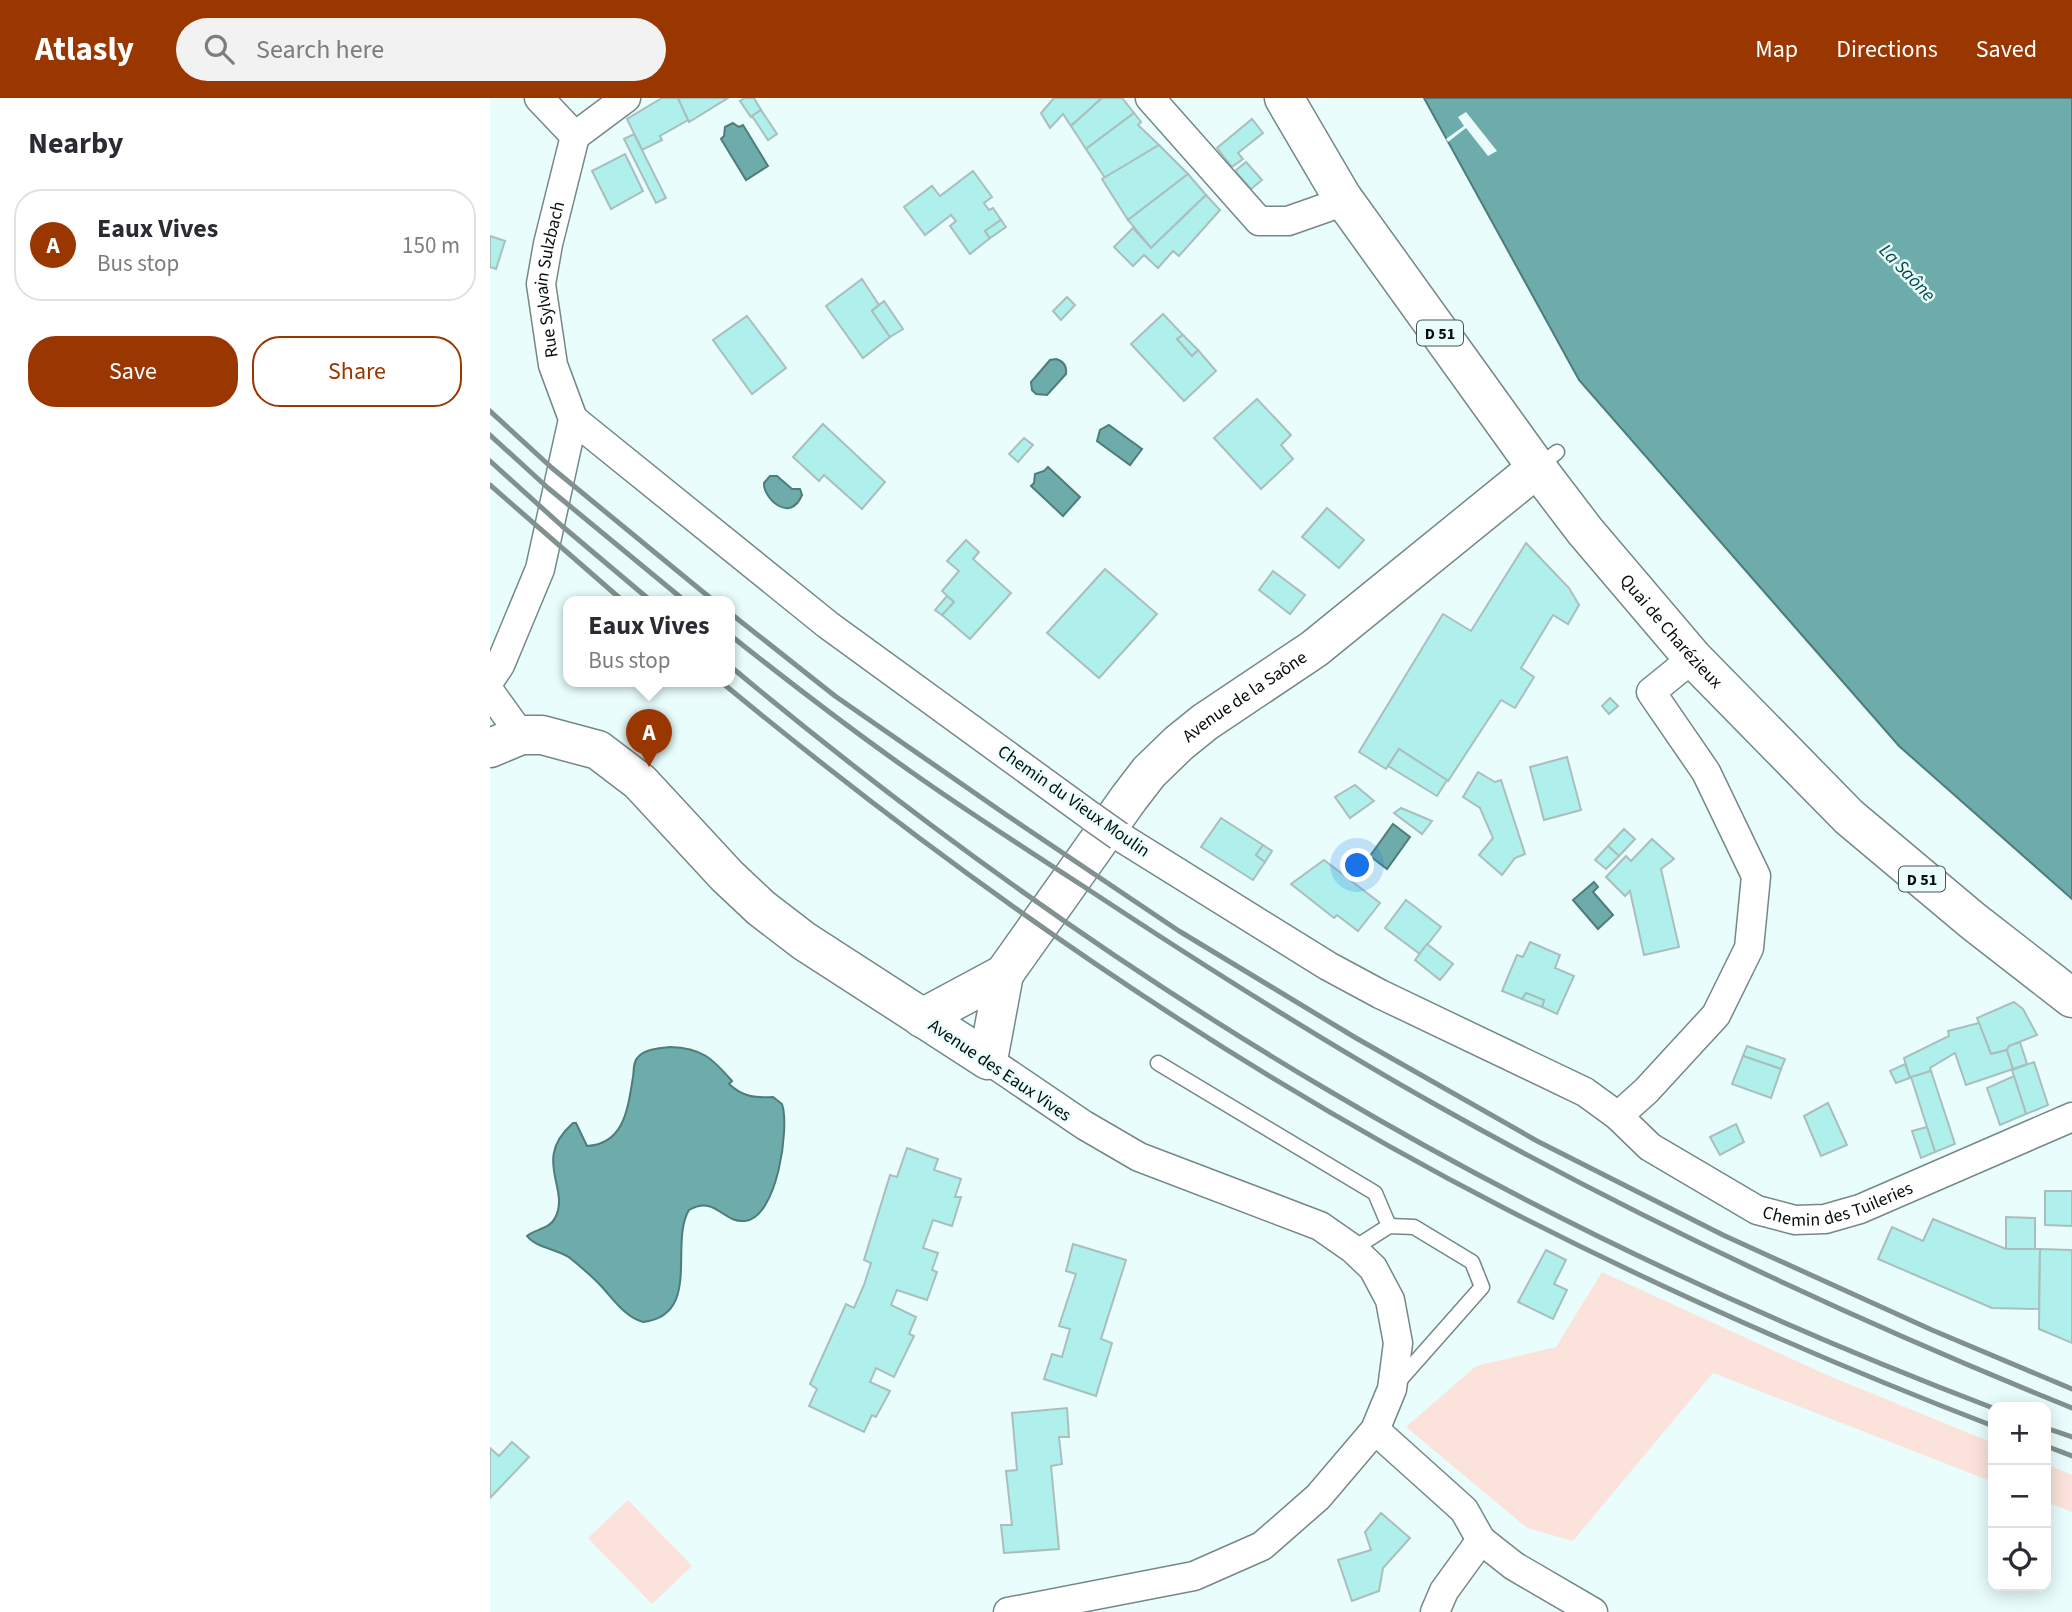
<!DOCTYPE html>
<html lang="en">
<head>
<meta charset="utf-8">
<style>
	:root { --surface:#fff; --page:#f2f2f3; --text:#2b2b33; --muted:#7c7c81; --line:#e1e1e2; --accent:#9a3600 }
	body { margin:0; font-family:"Source Sans 3",sans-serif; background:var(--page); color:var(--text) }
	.controls { position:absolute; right:21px; bottom:21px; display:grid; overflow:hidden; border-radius:14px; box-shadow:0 4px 18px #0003 }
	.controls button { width:63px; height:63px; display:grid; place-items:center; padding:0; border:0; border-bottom:2px solid var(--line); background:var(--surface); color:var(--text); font:35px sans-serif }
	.you { position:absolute; left:868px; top:768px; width:24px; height:24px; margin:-18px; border:5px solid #fff; border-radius:50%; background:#1a73e8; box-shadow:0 0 0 10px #1a73e833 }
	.badge { display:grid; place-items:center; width:46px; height:46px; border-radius:50%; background:var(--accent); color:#fff; font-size:23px; font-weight:700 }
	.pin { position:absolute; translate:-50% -58px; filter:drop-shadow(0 2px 4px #0008) }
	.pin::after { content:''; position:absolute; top:37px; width:24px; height:21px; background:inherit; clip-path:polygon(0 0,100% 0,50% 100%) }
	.popup { position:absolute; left:73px; top:498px; width:172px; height:91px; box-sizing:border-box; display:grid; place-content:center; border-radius:14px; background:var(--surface); filter:drop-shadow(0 2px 5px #0005); font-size:23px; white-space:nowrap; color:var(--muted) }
	.popup b { font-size:26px; color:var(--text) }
	.popup::after { content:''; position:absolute; left:50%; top:100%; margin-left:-14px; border:14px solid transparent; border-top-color:var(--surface) }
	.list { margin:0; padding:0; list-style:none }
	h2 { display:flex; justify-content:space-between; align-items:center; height:91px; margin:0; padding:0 28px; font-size:30px }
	h2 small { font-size:23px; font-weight:400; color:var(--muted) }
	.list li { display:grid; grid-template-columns:46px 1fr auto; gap:21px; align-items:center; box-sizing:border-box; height:112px; margin:0 14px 14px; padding:0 14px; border:2px solid var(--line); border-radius:28px }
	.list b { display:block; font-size:26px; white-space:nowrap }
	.list p { margin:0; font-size:23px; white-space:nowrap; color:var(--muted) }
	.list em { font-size:23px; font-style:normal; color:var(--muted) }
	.actions { display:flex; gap:14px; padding:21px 28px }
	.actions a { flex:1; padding:16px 0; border:2px solid var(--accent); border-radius:28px; text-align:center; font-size:24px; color:var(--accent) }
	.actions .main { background:var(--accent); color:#fff }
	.icon { flex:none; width:38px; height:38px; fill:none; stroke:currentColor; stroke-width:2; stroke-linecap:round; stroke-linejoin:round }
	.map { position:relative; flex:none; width:1582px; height:1514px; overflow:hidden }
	header { display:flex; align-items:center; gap:42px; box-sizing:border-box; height:98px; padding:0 35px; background:var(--accent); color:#fff }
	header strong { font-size:33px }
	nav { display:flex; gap:38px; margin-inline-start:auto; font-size:24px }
	.search { width:490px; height:63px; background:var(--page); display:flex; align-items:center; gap:18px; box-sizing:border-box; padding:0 24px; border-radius:38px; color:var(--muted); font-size:26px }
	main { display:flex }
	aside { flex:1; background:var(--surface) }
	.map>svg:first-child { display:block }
</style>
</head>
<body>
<header>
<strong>Atlasly</strong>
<div class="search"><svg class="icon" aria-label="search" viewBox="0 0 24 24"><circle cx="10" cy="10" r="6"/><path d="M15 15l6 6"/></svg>Search here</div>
<nav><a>Map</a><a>Directions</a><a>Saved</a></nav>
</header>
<main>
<aside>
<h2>Nearby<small></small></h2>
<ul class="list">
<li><span class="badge">A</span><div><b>Eaux Vives</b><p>Bus stop</p></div><em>150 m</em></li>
</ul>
<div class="actions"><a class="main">Save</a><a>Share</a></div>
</aside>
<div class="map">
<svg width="1582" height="1514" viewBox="0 0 1582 1514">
	<rect width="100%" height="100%" fill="#e8fdfc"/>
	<!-- green -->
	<g fill="#fbe3db">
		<path d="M1112 1174 1337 1277 1503 1345V1384L1223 1275 1083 1443 1037 1430 916 1329 986 1268 1066 1249Z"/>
		<path d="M1556 1366 1582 1377V1414L1556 1404Z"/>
		<path d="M138 1402 202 1468 162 1506 98 1440Z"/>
	</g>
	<!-- water -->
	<g fill="#6dacaa" stroke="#4e7c7b" stroke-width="2">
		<path d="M934 0H1582V801L1409 648 1089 282Z"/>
		<path d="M243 25 249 29 253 27 278 68 256 82 231 41 234 38 235 29Z"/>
		<path d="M566 261C573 263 577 268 576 276L557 297 546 296 542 292 541 284 560 262Z"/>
		<path d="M619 327 652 351 640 367 607 343 610 332Z"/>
		<path d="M558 369 590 399 573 418 541 388 544 385 545 376 554 373Z"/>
		<path d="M280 378H287L302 391H310L312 397C300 426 273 400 274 385Z"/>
		<path d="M903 726 920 739 897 771 880 758Z"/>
		<path d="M1104 784 1108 789 1103 794 1123 817 1108 831 1083 802Z"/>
		<path d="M180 949C212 950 222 960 242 983L239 986C253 999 265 1000 283 999L292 1006C300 1030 287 1120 255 1123 232 1125 226 1097 199 1112 179 1145 212 1217 153 1224 135 1219 124 1202 112 1189 103 1179 91 1169 80 1160 67 1151 46 1150 37 1138 45 1131 60 1131 65 1120 81 1090 41 1062 83 1025H86L97 1048C135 1046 138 1009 143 979 144 972 143 963 149 958 156 951 170 950 180 949Z"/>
	</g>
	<!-- pier -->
	<path fill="#e8fdfc" d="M976 14 1007 53 998 58 976 30 958 44 956 41 974 28 968 19Z"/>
	<!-- building -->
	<g fill="#aff0ed" stroke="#aabebd" stroke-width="2">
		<path d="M172 0H188L198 22 170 38 172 42 152 52 137 21Z"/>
		<path d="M188 0H238L199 24Z"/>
		<path d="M255 0H264L271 12 261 19 250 3Z"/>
		<path d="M564 0H612L581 28 573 16 560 30 551 15Z"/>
		<path d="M612 0H632L644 15 596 51 581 28Z"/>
		<path d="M271 12 287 36 278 42 262 18Z"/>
		<path d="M644 15 651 24 648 27 669 47 615 80 596 51Z"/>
		<path d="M762 21 773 35 748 55 753 61 742 69 727 50Z"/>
		<path d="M144 36 176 100 166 105 134 41Z"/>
		<path d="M669 47 698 76 638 122 612 81Z"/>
		<path d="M135 56 153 93 121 111 102 73Z"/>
		<path d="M756 64 772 82 761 91 745 73Z"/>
		<path d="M483 73 502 99 494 105 499 112 503 110 511 122 495 133 500 140 480 156 460 128 466 123 461 117 435 137 414 109 442 88 450 98Z"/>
		<path d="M698 76 716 97 661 150 638 122Z"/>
		<path d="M716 97 730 112 689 158 683 153 668 170 654 157 643 168 624 149 643 130 661 150Z"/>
		<path d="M511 122 516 129 500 140 495 133Z"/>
		<path d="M0 138 15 143 6 171 0 169Z"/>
		<path d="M372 181 389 207 382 213 400 239 373 260 336 208Z"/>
		<path d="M577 199 585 207 571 222 563 213Z"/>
		<path d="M394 203 413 231 400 239 382 213Z"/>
		<path d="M673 216 693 237 687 241 702 258 708 252 726 273 694 303 641 246Z"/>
		<path d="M257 218 296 270 262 296 223 242Z"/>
		<path d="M693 237 708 252 702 258 687 241Z"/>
		<path d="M767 301 801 337 791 347 803 361 771 391 724 340Z"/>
		<path d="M333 326 395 384 372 411 334 377 329 383 303 359Z"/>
		<path d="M534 340 543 347 528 364 519 356Z"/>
		<path d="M837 410 874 442 849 470 812 439Z"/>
		<path d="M476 442 489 454 483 461 521 495 480 541 452 517 464 504 452 493 469 473 457 463Z"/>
		<path d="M1036 445 1079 490 1089 507 1078 526 1063 517 1031 570 1044 579 1025 610 1011 602 958 683 909 651 896 671 869 654 953 516 981 533Z"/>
		<path d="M615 471 667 516 609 580 557 535Z"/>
		<path d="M783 473 815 497 800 516 769 492Z"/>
		<path d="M457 498 464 504 452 517 445 512Z"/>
		<path d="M1120 600 1128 608 1119 616 1112 608Z"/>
		<path d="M909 651 957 682 947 698 898 668Z"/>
		<path d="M1077 659 1091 712 1054 722 1040 669Z"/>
		<path d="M988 674 1005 684 1011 682 1035 756 1025 760 1012 777 989 757 1003 740 990 710 973 699Z"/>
		<path d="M865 687 884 703 860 720 845 699Z"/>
		<path d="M911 710 942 723 932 736 904 715Z"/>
		<path d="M731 720 773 747 766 757 775 764 763 782 711 749Z"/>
		<path d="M1134 731 1145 741 1129 758 1118 748Z"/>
		<path d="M1162 741 1184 761 1171 771 1189 849 1154 857 1140 793 1135 798 1116 779 1136 758 1141 763Z"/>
		<path d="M773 747 782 753 775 764 766 757Z"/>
		<path d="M1118 748 1129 758 1116 771 1105 762Z"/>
		<path d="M834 762 890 805 868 833 847 817 844 820 801 786Z"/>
		<path d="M916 802 951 829 930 856 895 830Z"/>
		<path d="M1040 844 1070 857 1065 870 1084 878 1067 916 1052 909 1054 902 1036 895 1032 901 1012 893 1027 857 1033 859Z"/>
		<path d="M937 846 963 866 950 882 925 862Z"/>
		<path d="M1036 895 1054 902 1052 909 1032 901Z"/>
		<path d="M1524 904 1533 911 1547 937 1519 948 1517 952 1501 956 1487 920Z"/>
		<path d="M1489 925 1501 956 1517 952 1523 971 1476 987 1465 955 1440 970 1441 973 1420 980 1414 960 1459 938 1458 933Z"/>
		<path d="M1530 944 1537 966 1523 971 1517 952 1519 948Z"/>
		<path d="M1257 948 1295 961 1291 971 1253 958Z"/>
		<path d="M1253 958 1291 971 1281 1000 1242 986Z"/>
		<path d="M1544 964 1558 1007 1536 1016 1522 972Z"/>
		<path d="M1415 966 1420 980 1406 985 1400 973Z"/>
		<path d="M1441 973 1465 1046 1445 1054 1421 979Z"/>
		<path d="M1524 978 1536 1016 1510 1027 1497 990Z"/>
		<path d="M1338 1005 1357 1047 1331 1058 1314 1018Z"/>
		<path d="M1246 1026 1254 1044 1230 1057 1220 1039Z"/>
		<path d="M1437 1029 1445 1054 1431 1060 1422 1033Z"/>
		<path d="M417 1050 448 1061 444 1072 471 1081 465 1099H471L462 1128 443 1122 433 1150 448 1155 442 1172 447 1174 437 1202 407 1192 401 1207 426 1219 419 1236 424 1238 404 1279 386 1270 380 1284 400 1293 386 1319 382 1317 374 1334 319 1308 327 1291 320 1286 356 1206 364 1210 374 1187 381 1165 374 1162 400 1077 407 1079Z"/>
		<path d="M1555 1093H1582V1128L1555 1127Z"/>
		<path d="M1516 1119 1545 1120V1151H1516Z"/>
		<path d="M1443 1121 1516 1151H1550L1549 1211 1502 1210 1388 1161 1402 1129 1433 1143Z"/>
		<path d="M583 1146 636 1162 611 1241 622 1245 606 1298 554 1281 562 1256 572 1259 580 1231 569 1228 586 1176 576 1173Z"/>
		<path d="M1550 1151 1582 1152V1245L1549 1231Z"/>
		<path d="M1056 1152 1076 1162 1064 1186 1077 1192 1063 1221 1028 1204Z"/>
		<path d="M577 1310 579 1339H569L572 1366 561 1368 569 1451 514 1455 511 1427H522L516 1373 527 1372 522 1315Z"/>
		<path d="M22 1344 39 1359 0 1400V1350L9 1358Z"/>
		<path d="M891 1415 920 1440 893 1470 889 1493 862 1503 848 1462 881 1452 875 1434Z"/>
	</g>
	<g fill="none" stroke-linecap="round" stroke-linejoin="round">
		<!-- service casing -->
		<g stroke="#758887" stroke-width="17">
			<g id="service">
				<path d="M1048 369 1067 354"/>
				<path d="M668 965 885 1095 899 1128"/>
				<path d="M863 1151 899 1128 924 1129 982 1164 992 1189 908 1284"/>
			</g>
		</g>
		<!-- minor casing -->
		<g stroke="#758887" stroke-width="31">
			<g id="minor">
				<path d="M49 0 85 38"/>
				<path d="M660 0 769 123H798L838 109 852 99"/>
				<path d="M83 321 338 527 602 719"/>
				<path id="s1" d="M0 582 10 567 50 471 83 321 63 267 51 186 58 146 85 38 136 0"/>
				<path d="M0 594 31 637"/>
				<path id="s2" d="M629 738 838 868 890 896 1095 994 1128 1018 1160 1049 1267 1112 1305 1122 1335 1121 1370 1111 1582 1019"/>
				<path d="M498 962 594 1027 649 1059 830 1128 863 1151 883 1170 900 1202 908 1245 902 1291 885 1332 828 1399 772 1448 704 1478 518 1514"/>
				<path d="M1128 1018 1156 993 1226 917 1259 850 1266 778 1216 674 1161 594 1203 560"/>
				<path d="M885 1332 974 1412 991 1442 1024 1468 1103 1514"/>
				<path d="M945 1514 954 1493 991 1442"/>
			</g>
		</g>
		<!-- secondary casing -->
		<g stroke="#758887" stroke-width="41">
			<g id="secondary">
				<path d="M0 650 31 637H52L108 652 150 684 237 778 271 810 314 843 498 962 514 876"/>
				<path id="s3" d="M432 920 514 876 639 700 659 674 689 645 715 624 824 551 1047 370"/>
			</g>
		</g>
		<!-- primary casing -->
		<g stroke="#758887" stroke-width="41">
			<g id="primary">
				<path id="s4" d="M794 0 852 99 1047 370 1095 433 1203 560 1359 719 1483 823 1582 900"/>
			</g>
		</g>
		<!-- service -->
		<use href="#service" stroke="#fff" stroke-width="14"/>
		<!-- minor -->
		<use href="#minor" stroke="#fff" stroke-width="28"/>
		<!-- secondary -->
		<use href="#secondary" stroke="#fff" stroke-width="38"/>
		<!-- primary -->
		<use href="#primary" stroke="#fff" stroke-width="38"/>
		<!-- rail -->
		<g stroke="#829090" stroke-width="5">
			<path d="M0 313 62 370 224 503"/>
			<path d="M0 337 58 390 195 503"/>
			<path d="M0 363 72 428 161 503"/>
			<path d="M0 387 133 503"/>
			<path d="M240 515 345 598 515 716 689 833 866 940 1047 1043 1233 1137 1442 1232 1582 1291"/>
			<path d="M240 537C299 584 359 630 420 673 478 714 537 752 596 790 711 866 827 940 948 1008 1152 1123 1365 1222 1582 1310"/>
			<path d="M240 568C427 724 626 867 836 991 1048 1117 1273 1222 1503 1310"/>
			<path d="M230 583C472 783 734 966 1014 1110 1173 1192 1337 1264 1503 1328"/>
			<path d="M1556 1330 1582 1339"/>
			<path d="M1556 1348 1582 1358"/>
		</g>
		<!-- minor-bridge casing -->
		<g stroke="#758887" stroke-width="31" stroke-linecap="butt">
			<path id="minor-bridge" d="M602 719 629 738"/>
		</g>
		<!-- minor-bridge -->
		<use href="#minor-bridge" stroke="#fff" stroke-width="28"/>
	</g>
	<g text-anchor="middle" stroke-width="5" stroke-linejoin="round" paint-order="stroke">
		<!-- shield labels -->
		<g fill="#e8fdfc" stroke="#4a5555" stroke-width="2">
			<rect x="927" y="222.5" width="46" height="25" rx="5"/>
			<rect x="1409" y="768.5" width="46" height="25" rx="5"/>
		</g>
		<g font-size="16" font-weight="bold" fill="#070d0d">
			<text x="950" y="241">D 51</text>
			<text x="1432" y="787">D 51</text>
		</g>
		<!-- street labels -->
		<g font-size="18" fill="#070d0d" stroke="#e8fdfc">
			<text dy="6" stroke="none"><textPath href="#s1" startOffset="420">Rue Sylvain Sulzbach</textPath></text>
			<text dy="6" stroke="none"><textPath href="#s4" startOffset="660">Quai de Charézieux</textPath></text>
			<text dy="6" stroke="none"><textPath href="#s3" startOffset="464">Avenue de la Saône</textPath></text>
			<text transform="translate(584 703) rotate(35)" y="6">Chemin du Vieux Moulin</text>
			<text transform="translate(510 972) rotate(34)" y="6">Avenue des Eaux Vives</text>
			<text dy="6" stroke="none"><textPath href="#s2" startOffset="826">Chemin des Tuileries</textPath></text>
		</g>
		<!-- water labels -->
		<g font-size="19" font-style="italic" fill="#064442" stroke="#e8fdfc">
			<text transform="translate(1418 174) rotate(46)" y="7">La Saône</text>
		</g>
	</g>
</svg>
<div class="controls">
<button>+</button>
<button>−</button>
<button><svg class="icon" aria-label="locate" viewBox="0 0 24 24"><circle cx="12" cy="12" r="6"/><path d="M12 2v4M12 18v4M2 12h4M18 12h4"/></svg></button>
</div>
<div class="you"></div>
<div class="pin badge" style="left:159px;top:669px">A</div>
<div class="popup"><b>Eaux Vives</b>Bus stop</div>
</div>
</main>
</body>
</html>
